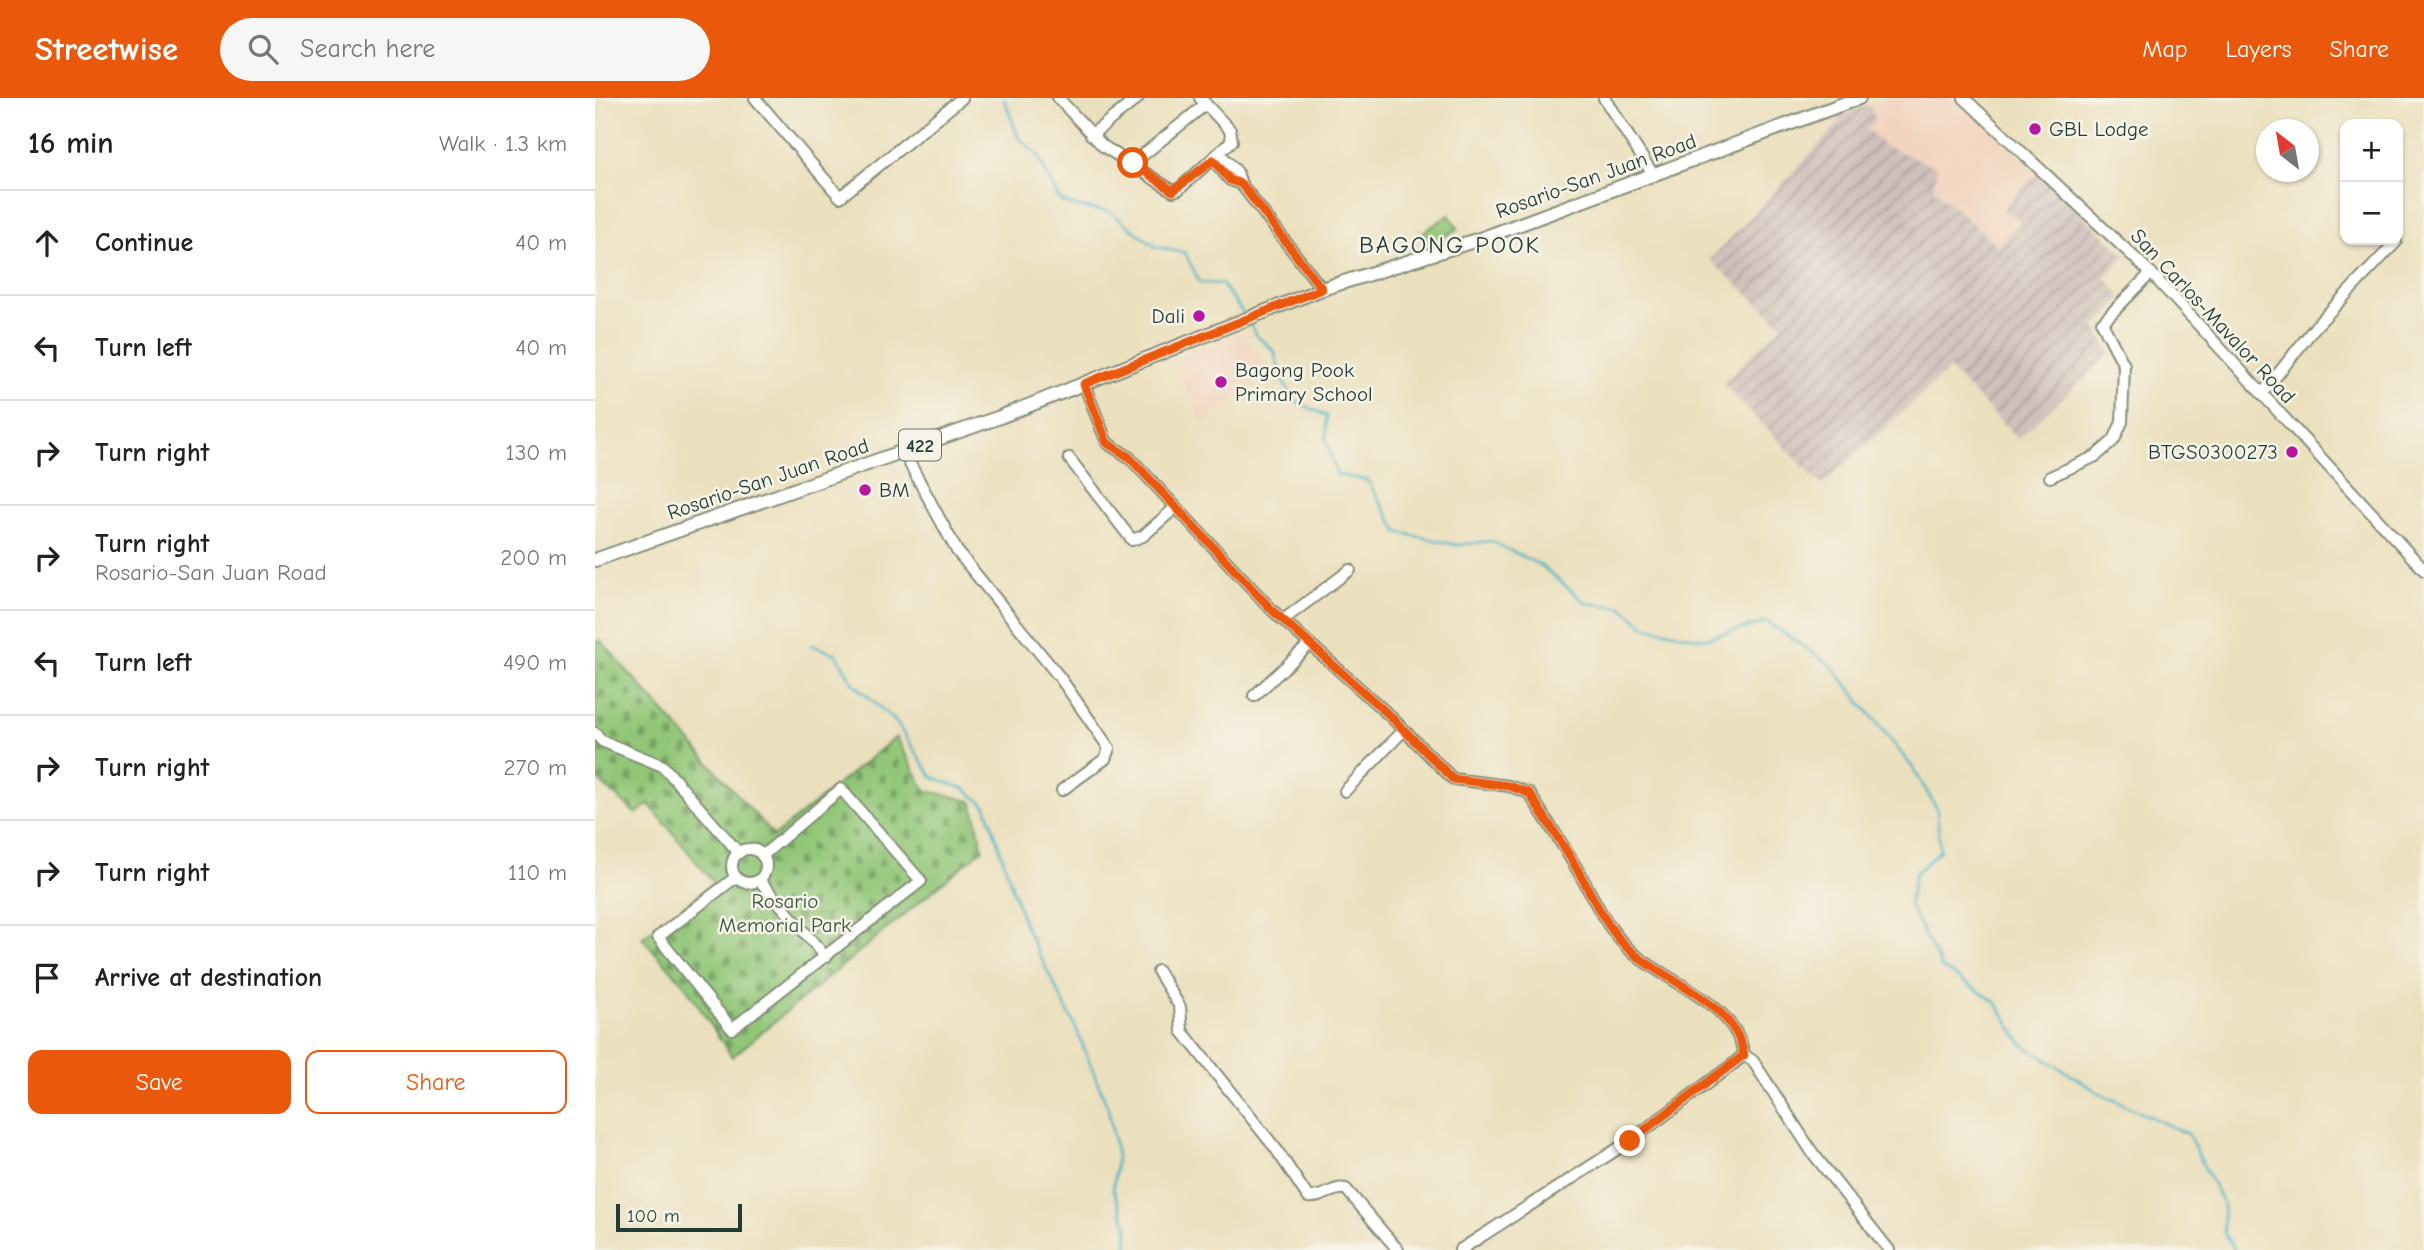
<!DOCTYPE html>
<html lang="en">
<head>
<meta charset="utf-8">
<style>
	:root { --surface:#fff; --page:#f6f6f6; --text:#222; --muted:#767676; --line:#e0e0e0; --accent:#ea580c }
	body { margin:0; font-family:"Comic Neue",sans-serif; background:var(--page); color:var(--text) }
	.controls { position:absolute; right:21px; top:21px; display:grid; overflow:hidden; border-radius:14px; box-shadow:0 2px 5px #0004 }
	.controls button { width:63px; height:63px; display:grid; place-items:center; padding:0; border:0; border-bottom:2px solid var(--line); background:var(--surface); color:var(--text); font:35px sans-serif }
	.compass { position:absolute; left:1661px; top:21px; width:63px; height:63px; border-radius:50%; background:var(--surface); box-shadow:0 2px 5px #0004; rotate:329deg }
	.scale { position:absolute; left:21px; bottom:18px; width:126px; box-sizing:border-box; padding-left:7px; border:4px solid #1f3d34; border-top:0; font-size:19px; line-height:24px; white-space:nowrap; color:#1f3d34; -webkit-text-stroke:5px #f7f3e8; paint-order:stroke }
	.stop { position:absolute; width:21px; height:21px; margin:-16px; border:5px solid #ea580c; border-radius:50%; background:#fff }
	.stop.end { background:#ea580c; border-color:#fff; box-shadow:0 2px 7px #0008 }
	.list { margin:0; padding:0; list-style:none }
	h2 { display:flex; justify-content:space-between; align-items:center; height:91px; margin:0; padding:0 28px; font-size:30px }
	h2 small { font-size:23px; font-weight:400; color:var(--muted) }
	.list li { display:grid; grid-template-columns:46px 1fr auto; gap:21px; align-items:center; box-sizing:border-box; height:105px; padding:0 28px; border-top:2px solid var(--line) }
	.list b { display:block; font-size:26px; white-space:nowrap }
	.list p { margin:0; font-size:23px; white-space:nowrap; color:var(--muted) }
	.list em { font-size:23px; font-style:normal; color:var(--muted) }
	.actions { display:flex; gap:14px; padding:21px 28px }
	.actions a { flex:1; padding:16px 0; border:2px solid var(--accent); border-radius:14px; text-align:center; font-size:24px; color:var(--accent) }
	.actions .main { background:var(--accent); color:#fff }
	.icon { flex:none; width:38px; height:38px; fill:none; stroke:currentColor; stroke-width:2; stroke-linecap:round; stroke-linejoin:round }
	.map { position:relative; flex:none; width:1829px; height:1152px; overflow:hidden }
	header { display:flex; align-items:center; gap:42px; box-sizing:border-box; height:98px; padding:0 35px; background:var(--accent); color:#fff }
	header strong { font-size:33px }
	nav { display:flex; gap:38px; margin-inline-start:auto; font-size:24px }
	.search { width:490px; height:63px; background:var(--page); display:flex; align-items:center; gap:18px; box-sizing:border-box; padding:0 24px; border-radius:38px; color:var(--muted); font-size:26px }
	main { display:flex }
	aside { flex:1; background:var(--surface) }
	.map>svg:first-child { display:block }
</style>
</head>
<body>
<header>
<strong>Streetwise</strong>
<div class="search"><svg class="icon" aria-label="search" viewBox="0 0 24 24"><circle cx="10" cy="10" r="6"/><path d="M15 15l6 6"/></svg>Search here</div>
<nav><a>Map</a><a>Layers</a><a>Share</a></nav>
</header>
<main>
<aside>
<h2>16 min<small>Walk · 1.3 km</small></h2>
<ul class="list">
<li><svg class="icon" aria-label="ahead" viewBox="0 0 24 24"><path d="M12 20V5M6 11l6-6 6 6"/></svg><div><b>Continue</b></div><em>40 m</em></li>
<li><svg class="icon" aria-label="left" viewBox="0 0 24 24"><path d="M17 20v-9H6M10 6l-5 5 5 5"/></svg><div><b>Turn left</b></div><em>40 m</em></li>
<li><svg class="icon" aria-label="right" viewBox="0 0 24 24"><path d="M7 20v-9h11M14 6l5 5-5 5"/></svg><div><b>Turn right</b></div><em>130 m</em></li>
<li><svg class="icon" aria-label="right" viewBox="0 0 24 24"><path d="M7 20v-9h11M14 6l5 5-5 5"/></svg><div><b>Turn right</b><p>Rosario-San Juan Road</p></div><em>200 m</em></li>
<li><svg class="icon" aria-label="left" viewBox="0 0 24 24"><path d="M17 20v-9H6M10 6l-5 5 5 5"/></svg><div><b>Turn left</b></div><em>490 m</em></li>
<li><svg class="icon" aria-label="right" viewBox="0 0 24 24"><path d="M7 20v-9h11M14 6l5 5-5 5"/></svg><div><b>Turn right</b></div><em>270 m</em></li>
<li><svg class="icon" aria-label="right" viewBox="0 0 24 24"><path d="M7 20v-9h11M14 6l5 5-5 5"/></svg><div><b>Turn right</b></div><em>110 m</em></li>
<li><svg class="icon" aria-label="arrive" viewBox="0 0 24 24"><path d="M6 21V4h12l-3 4 3 4H6"/></svg><div><b>Arrive at destination</b></div></li>
</ul>
<div class="actions"><a class="main">Save</a><a>Share</a></div>
</aside>
<div class="map">
<svg width="1829" height="1152" viewBox="0 0 1829 1152">
	<defs>
		<pattern id="industrial-furrows" width="10" height="10" patternUnits="userSpaceOnUse" patternTransform="scale(1.75)"><rect width="10" height="10" fill="#cfc0ba"/><path d="M-1 1l2-2M0 10L10 0M9 11l2-2" fill="none" stroke="#a79d98"/></pattern>
		<pattern id="cemetery-stones" width="16" height="16" patternUnits="userSpaceOnUse" patternTransform="scale(1.75)"><rect width="16" height="16" fill="#91c677"/><path d="M2 7V4a2 2 0 0 1 4 0v3zM10 15v-3a2 2 0 0 1 4 0v3z" fill="#76a262"/></pattern>
	</defs>
	<rect width="100%" height="100%" fill="#f7f3e8"/>
	<filter id="ink" filterUnits="userSpaceOnUse"><feTurbulence type="fractalNoise" baseFrequency=".0143" numOctaves="2"/><feDisplacementMap in="SourceGraphic" scale="14" xChannelSelector="R" yChannelSelector="G"/><feConvolveMatrix kernelMatrix="1 2 1 2 8 2 1 2 1" color-interpolation-filters="sRGB"/></filter>
	<filter id="wash" filterUnits="userSpaceOnUse"><feTurbulence type="fractalNoise" baseFrequency=".00686" numOctaves="4" result="noise"/><feDisplacementMap in="SourceGraphic" scale="28" xChannelSelector="R" yChannelSelector="G"/><feGaussianBlur stdDeviation="1.57" result="paint"/><feColorMatrix in="noise" values="0 0 0 0 0 0 0 0 0 0 0 0 0 0 0 0 0 1.4 0 .05"/><feComposite in="paint" operator="in"/></filter>
	<g filter="url(#wash)">
		<rect width="100%" height="100%" fill="#ebe0bd"/>
		<!-- built -->
		<g fill="#f2d4be">
			<path d="M1292 0H1363L1442 75 1408 111 1426 122 1404 148 1339 91 1342 68 1288 47 1272 30 1281 23 1275 7Z"/>
			<path d="M646 234 677 274 608 324 577 262Z"/>
		</g>
		<!-- industrial -->
		<path fill="url(#industrial-furrows)" d="M1275 7 1281 23 1272 30 1288 47 1342 69 1339 91 1403 148 1426 122 1407 111 1442 75 1530 157 1510 179 1527 199 1500 229 1515 255 1423 341 1354 271 1227 387 1128 286 1187 227 1115 162 1246 23 1239 18Z"/>
		<!-- cemetery -->
		<path fill="url(#cemetery-stones)" stroke="#588256" stroke-width="2" d="M5 542 179 738 301 639 330 692 377 703 388 751 137 959 89 886 47 840 119 785 54 706 41 716 0 679V547Z"/>
		<!-- garden -->
		<path fill="#91c677" stroke="#588256" stroke-width="2" d="M854 117 863 130 836 148 827 135Z"/>
		<g fill="none" stroke-linecap="round" stroke-linejoin="round">
			<!-- stream -->
			<g stroke="#46b1c4" stroke-width="2.5">
				<path d="M409 0 423 39 442 56 465 103 484 109 515 114 561 149 590 155 605 185 627 186 650 218"/>
				<path d="M653 223 661 237 679 253 688 283 700 303 732 318 731 342 742 377 772 382 803 434 862 447 896 443 947 468 991 505 1027 509 1051 529 1108 541 1172 524 1236 567 1318 670 1342 711 1345 752 1320 776 1314 807 1347 870 1401 904 1427 946 1506 996 1593 1036 1628 1107 1629 1135 1639 1152"/>
				<path d="M216 547 241 556 258 585 300 623 337 679 370 691 391 708 429 826 480 928 513 1010 522 1058 518 1091 533 1130 532 1152"/>
			</g>
		</g>
	</g>
	<g filter="url(#ink)">
		<g fill="none" stroke-linecap="round" stroke-linejoin="round">
			<!-- minor casing -->
			<g stroke="#858e78" stroke-width="14">
				<g id="minor">
					<path d="M160 0 245 99 367 0"/>
					<path d="M463 0 508 48 578 93 584 91 637 43 635 32 605 0"/>
					<path d="M1009 0 1059 78"/>
					<path d="M1369 0 1556 175 1829 472"/>
					<path d="M496 37 543 0"/>
					<path d="M625 56 642 74 646 86 727 191"/>
					<path d="M618 62 635 82 646 86"/>
					<path d="M538 65 611 6"/>
					<path d="M489 286 512 345 534 359 678 513 794 617 858 681 914 688 934 695C950 720 967 745 982 771 999 800 1012 833 1038 855 1073 885 1140 904 1149 957L1138 966 1035 1043 865 1152"/>
					<path d="M1667 296 1721 228 1801 144"/>
					<path d="M308 353 362 453 466 581 514 650 510 661 467 692"/>
					<path d="M474 360 537 442 548 438 580 410"/>
					<path d="M1455 379 1501 358 1519 342 1527 324 1529 267 1507 225 1556 175"/>
					<path d="M688 522 755 472"/>
					<path d="M659 598 715 546"/>
					<path d="M0 635 7 643 68 668 144 755"/>
					<path d="M750 693 809 632"/>
					<circle cx="154" cy="768" r="17"/>
					<path d="M141 779 63 839 137 931 326 783 246 691 167 758"/>
					<path d="M164 782 231 859"/>
					<path d="M563 873 585 909 587 933 681 1051 713 1099C728 1101 738 1088 751 1091L803 1152"/>
					<path d="M1149 957 1158 963 1217 1054 1294 1152"/>
				</g>
			</g>
			<!-- major casing -->
			<g stroke="#858e78" stroke-width="16">
				<path id="major" d="M0 462 405 319 727 191 885 141 1264 0"/>
			</g>
			<!-- minor -->
			<use href="#minor" stroke="#fff" stroke-width="10"/>
			<!-- major -->
			<use href="#major" stroke="#fff" stroke-width="12"/>
		</g>
	</g>
	<g fill="none" stroke-linecap="round" stroke-linejoin="round" filter="url(#ink)">
		<!-- route -->
		<path stroke="#ea580c" stroke-width="9" d="M538 65 578 93 618 62 635 82 646 86 652 93 727 191 489 286 512 345 534 359 678 513 794 617 858 681 914 688 934 695C950 720 967 745 982 771 999 800 1012 833 1038 855 1073 885 1140 904 1149 957L1035 1043"/>
	</g>
	<!-- markers -->
	<g fill="#b5179e" stroke="#f7f3e8" stroke-width="2.5">
		<circle cx="1440" cy="31" r="7"/>
		<circle cx="604" cy="218" r="7"/>
		<circle cx="626" cy="284" r="7"/>
		<circle cx="1697" cy="354" r="7"/>
		<circle cx="270" cy="392" r="7"/>
	</g>
	<g text-anchor="middle" stroke-width="5" stroke-linejoin="round" paint-order="stroke">
		<!-- shield labels -->
		<rect fill="#f7f3e8" stroke="#60746a" stroke-width="2" x="304" y="331.5" width="42" height="31" rx="5"/>
		<g font-size="19" font-weight="bold" fill="#1f3d34">
			<text x="325" y="354">422</text>
		</g>
		<!-- poi labels -->
		<g font-size="21" fill="#1f3d34" stroke="#f7f3e8" text-anchor="start">
			<text x="1454" y="38">GBL Lodge</text>
			<text x="590" y="225" text-anchor="end">Dali</text>
			<text x="640" y="279">Bagong Pook<tspan x="640" dy="24">Primary School</tspan></text>
			<text x="1683" y="361" text-anchor="end">BTGS0300273</text>
			<text x="284" y="399">BM</text>
		</g>
		<!-- street labels -->
		<g font-size="21" fill="#1f3d34" stroke="#f7f3e8">
			<text transform="translate(1001 78) rotate(-20)" y="7">Rosario-San Juan Road</text>
			<text transform="translate(1618 218) rotate(47)" y="7">San Carlos-Mavalor Road</text>
			<text transform="translate(173 381) rotate(-19)" y="7">Rosario-San Juan Road</text>
		</g>
		<!-- park labels -->
		<g font-size="21" fill="#365841" stroke="#f7f3e8">
			<text x="190" y="810">Rosario<tspan x="190" dy="24">Memorial Park</tspan></text>
		</g>
		<!-- quarter labels -->
		<g font-size="24" letter-spacing="2" fill="#1f3d34" stroke="#f7f3e8">
			<text x="855" y="155">BAGONG POOK</text>
		</g>
	</g>
</svg>
<div class="controls">
<button>+</button>
<button>−</button>
</div>
<svg class="compass" viewBox="-18 -18 36 36"><path d="M0-13l5 13h-10z" fill="#e53935"/><path d="M0 13l5-13h-10z" fill="#767676"/></svg>
<div class="scale">100 m</div>
<div class="stop" style="left:538px;top:65px"></div>
<div class="stop end" style="left:1035px;top:1043px"></div>
</div>
</main>
</body>
</html>
